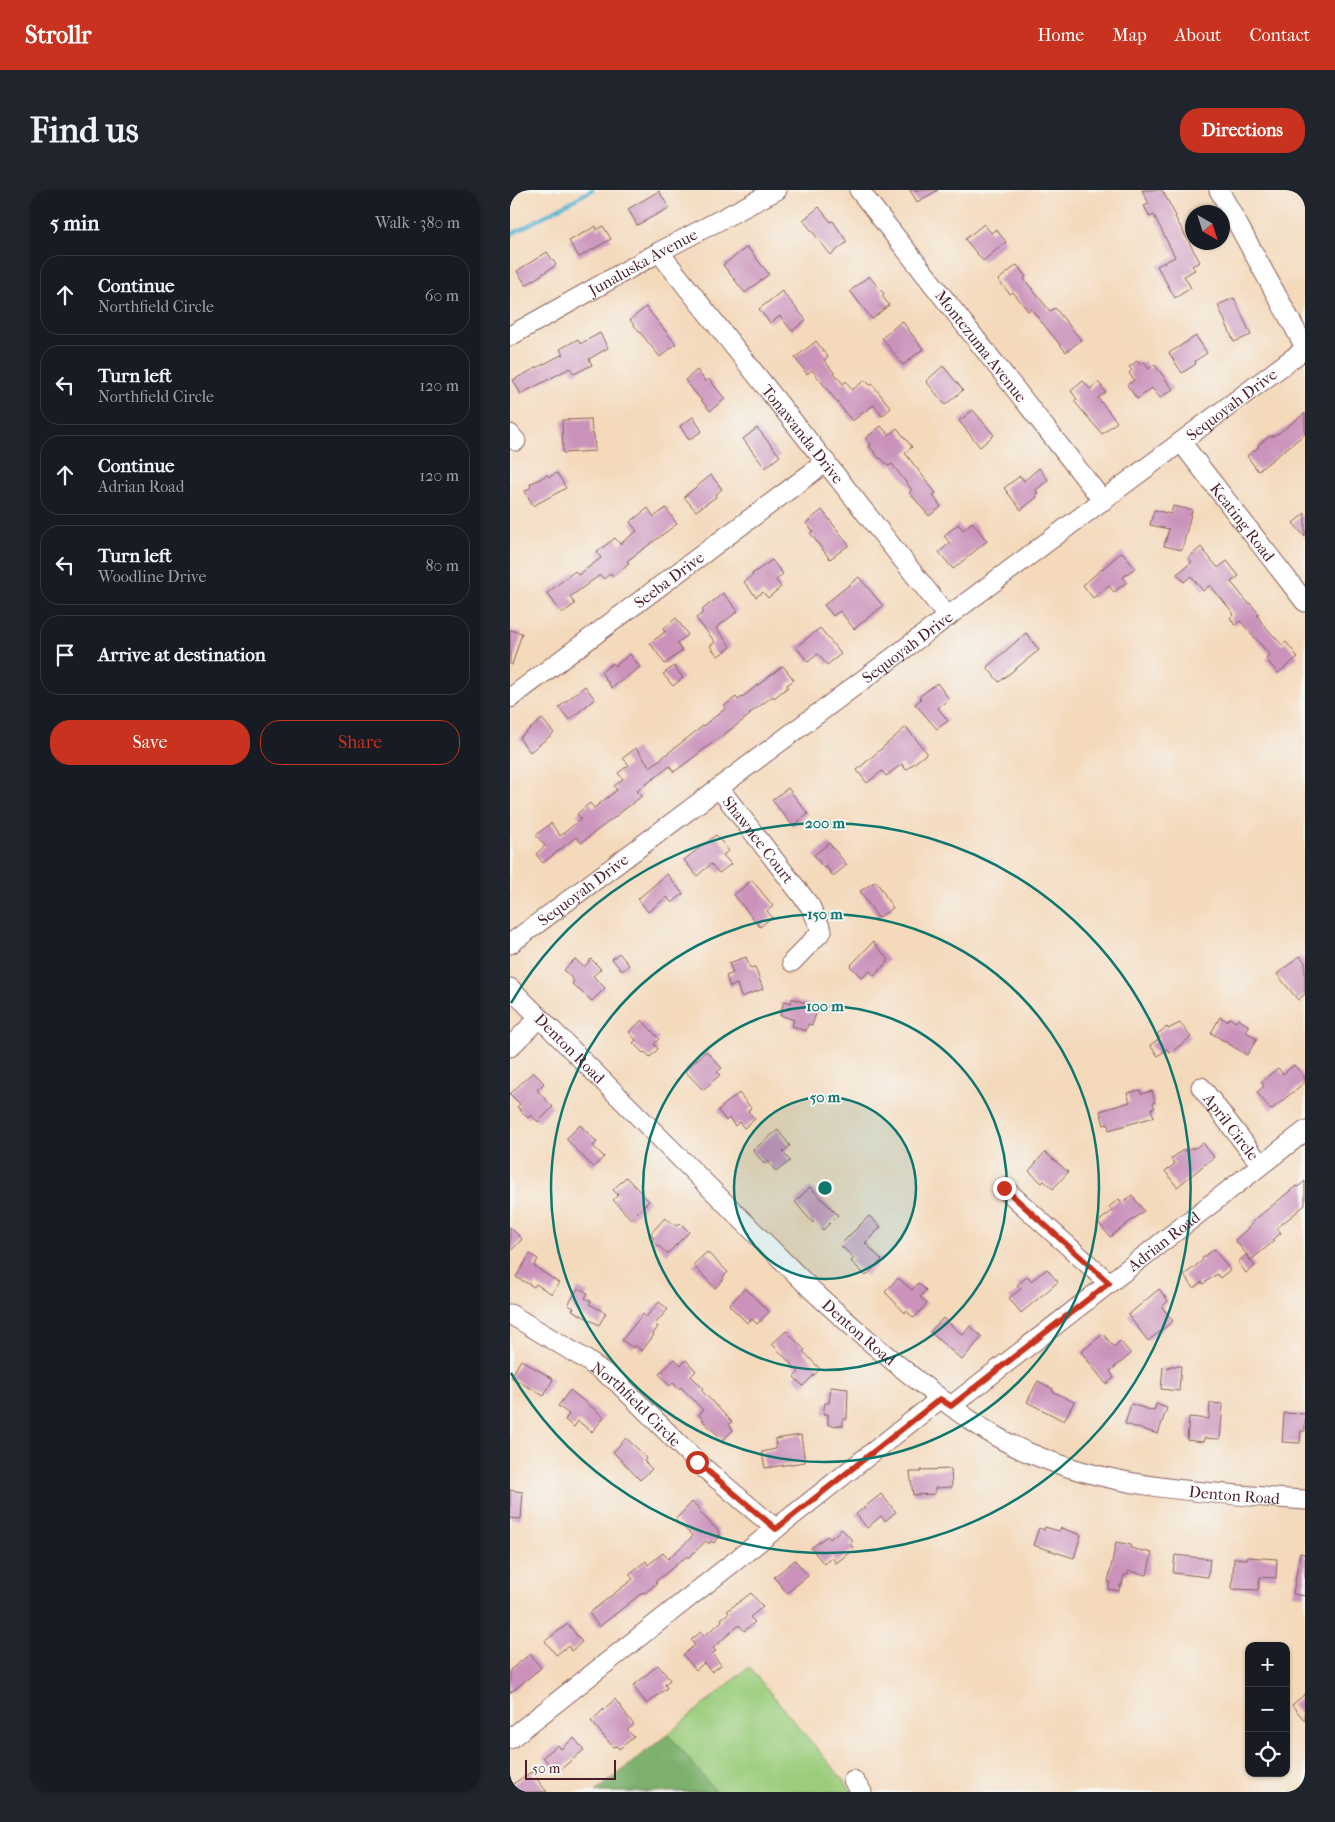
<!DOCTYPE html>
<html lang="en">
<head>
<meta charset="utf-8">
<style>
	:root { --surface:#171b24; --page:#20242c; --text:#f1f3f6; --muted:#9ea1a6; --line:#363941; --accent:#c8321e }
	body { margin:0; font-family:"IM FELL French Canon",serif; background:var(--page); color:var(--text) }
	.controls { position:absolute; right:15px; bottom:15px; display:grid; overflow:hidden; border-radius:10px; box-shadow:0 1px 4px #0004 }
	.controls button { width:45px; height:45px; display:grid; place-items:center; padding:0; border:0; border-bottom:1px solid var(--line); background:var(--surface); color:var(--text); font:25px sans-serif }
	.compass { position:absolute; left:675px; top:15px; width:45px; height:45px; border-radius:50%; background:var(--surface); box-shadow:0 1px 4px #0004; rotate:141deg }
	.scale { position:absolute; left:15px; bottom:12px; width:91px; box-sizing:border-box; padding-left:5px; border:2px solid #4a1f2b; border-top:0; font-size:14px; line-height:18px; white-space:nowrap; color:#4a1f2b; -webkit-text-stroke:4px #f6f6f2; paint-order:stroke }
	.stop { position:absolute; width:15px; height:15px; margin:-11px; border:4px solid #c8321e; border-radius:50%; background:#fff }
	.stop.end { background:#c8321e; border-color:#fff; box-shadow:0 1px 5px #0008 }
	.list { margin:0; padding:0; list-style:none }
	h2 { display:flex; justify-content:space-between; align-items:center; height:65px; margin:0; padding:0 20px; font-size:21px }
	h2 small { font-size:16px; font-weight:400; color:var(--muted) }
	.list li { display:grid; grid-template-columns:32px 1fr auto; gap:15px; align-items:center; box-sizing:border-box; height:80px; margin:0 10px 10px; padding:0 10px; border:1px solid var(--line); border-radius:20px }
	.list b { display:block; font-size:19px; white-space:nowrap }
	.list p { margin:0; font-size:16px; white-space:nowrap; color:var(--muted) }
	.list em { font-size:16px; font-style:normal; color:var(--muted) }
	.actions { display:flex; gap:10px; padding:15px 20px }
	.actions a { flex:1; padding:11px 0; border:1px solid var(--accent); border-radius:20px; text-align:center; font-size:18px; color:var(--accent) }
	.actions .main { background:var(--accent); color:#fff }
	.icon { flex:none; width:28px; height:28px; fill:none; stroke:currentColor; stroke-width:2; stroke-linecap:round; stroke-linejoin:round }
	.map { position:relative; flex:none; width:795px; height:1602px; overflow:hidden; border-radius:20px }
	header { display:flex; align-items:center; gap:30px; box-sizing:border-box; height:70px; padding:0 25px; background:var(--accent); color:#fff }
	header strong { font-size:24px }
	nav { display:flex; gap:28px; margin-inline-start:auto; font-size:18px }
	.intro { display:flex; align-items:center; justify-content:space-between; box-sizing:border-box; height:120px; padding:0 30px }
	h1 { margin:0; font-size:35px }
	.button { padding:12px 22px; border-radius:20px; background:var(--accent); color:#fff; font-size:18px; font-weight:700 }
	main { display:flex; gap:30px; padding:0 30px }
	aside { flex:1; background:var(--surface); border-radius:20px; box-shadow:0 1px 4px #0004 }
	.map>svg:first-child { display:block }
</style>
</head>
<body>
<header>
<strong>Strollr</strong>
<nav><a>Home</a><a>Map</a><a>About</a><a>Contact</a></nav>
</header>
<div class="intro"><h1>Find us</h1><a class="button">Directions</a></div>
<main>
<aside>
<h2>5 min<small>Walk · 380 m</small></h2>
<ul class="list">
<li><svg class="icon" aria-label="ahead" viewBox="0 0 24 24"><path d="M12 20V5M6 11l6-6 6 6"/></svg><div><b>Continue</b><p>Northfield Circle</p></div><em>60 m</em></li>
<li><svg class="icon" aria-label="left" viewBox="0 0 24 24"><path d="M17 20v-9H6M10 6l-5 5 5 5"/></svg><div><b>Turn left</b><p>Northfield Circle</p></div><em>120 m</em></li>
<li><svg class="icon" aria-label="ahead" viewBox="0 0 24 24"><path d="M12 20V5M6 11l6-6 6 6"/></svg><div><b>Continue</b><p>Adrian Road</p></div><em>120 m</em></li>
<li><svg class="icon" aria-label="left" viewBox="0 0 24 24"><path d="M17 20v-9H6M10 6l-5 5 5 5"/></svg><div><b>Turn left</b><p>Woodline Drive</p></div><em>80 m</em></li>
<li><svg class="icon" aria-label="arrive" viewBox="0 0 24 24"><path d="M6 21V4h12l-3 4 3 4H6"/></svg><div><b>Arrive at destination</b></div></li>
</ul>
<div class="actions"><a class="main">Save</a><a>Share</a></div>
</aside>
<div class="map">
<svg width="795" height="1602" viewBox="0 0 795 1602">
	<rect width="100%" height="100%" fill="#f6f6f2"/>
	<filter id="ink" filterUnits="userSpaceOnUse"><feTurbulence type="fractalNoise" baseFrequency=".02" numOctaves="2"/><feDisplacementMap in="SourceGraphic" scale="10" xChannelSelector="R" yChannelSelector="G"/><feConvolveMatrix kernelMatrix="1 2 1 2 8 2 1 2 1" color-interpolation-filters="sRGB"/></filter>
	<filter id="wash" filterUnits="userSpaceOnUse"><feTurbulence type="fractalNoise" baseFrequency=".0096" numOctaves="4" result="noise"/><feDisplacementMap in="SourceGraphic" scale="20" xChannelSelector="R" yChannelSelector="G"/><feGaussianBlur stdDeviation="1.12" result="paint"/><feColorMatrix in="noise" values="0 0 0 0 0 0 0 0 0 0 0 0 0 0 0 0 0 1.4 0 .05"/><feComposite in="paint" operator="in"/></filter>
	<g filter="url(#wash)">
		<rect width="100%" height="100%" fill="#f4d9bb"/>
		<!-- green -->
		<path fill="#9bcd7d" stroke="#727654" d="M239 1477 343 1602H206L158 1544Z"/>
		<!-- forest -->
		<path fill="#7cb06c" stroke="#63684c" d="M158 1544 206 1602H85Z"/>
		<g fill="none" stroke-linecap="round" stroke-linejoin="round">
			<!-- stream -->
			<path stroke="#4db0cc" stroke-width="4" d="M0 45 82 0"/>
		</g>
		<g id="blocks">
			<!-- building -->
			<g fill="#cb93bb">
				<path d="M400 0H428L407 12Z"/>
				<path d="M632 0H652L666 26 665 27 690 72 682 76 685 80 674 86 681 98 665 108 647 76 665 67 644 25 640 27 634 16 639 14Z"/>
				<path d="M149 1 159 18 127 35 118 19Z"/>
				<path d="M309 17 321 32 323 31 337 52 321 65 293 30Z"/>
				<path d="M474 34 481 43 486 39 496 52 473 71 455 49Z"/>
				<path d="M86 36 87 40 93 36 101 49 69 67 59 51Z"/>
				<path d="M237 57 259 84 235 103 213 75Z"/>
				<path d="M37 62 46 75 16 95 7 81Z"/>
				<path d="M507 75 516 87 514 89 540 121 545 118 571 150 556 162 521 119 518 121 503 102 500 104 488 90Z"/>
				<path d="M359 86 374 104 372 106 379 115 362 129 340 101Z"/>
				<path d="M272 101 296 130 282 141 270 126 260 133 249 119Z"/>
				<path d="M724 108 741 145 724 152 708 115Z"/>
				<path d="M136 117 166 154 150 167 120 130Z"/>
				<path d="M392 131 413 159 393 175 372 148Z"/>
				<path d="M90 143 98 158 79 169 82 175 64 184 60 178 11 204 3 190 53 164 50 159 68 149 70 154Z"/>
				<path d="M686 146 697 163 685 171 686 174 672 183 659 163Z"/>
				<path d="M306 151 318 167 314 170 333 194 336 191 342 200 355 190 360 195 362 194 381 218 372 226 364 215 342 231 302 180 297 184 285 168Z"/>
				<path d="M627 171 630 174 634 171 639 179 644 174 663 199 650 208 642 198 627 209 617 195 624 190 619 183 622 180 619 177Z"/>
				<path d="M433 176 453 200 435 215 416 191Z"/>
				<path d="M187 180 196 192 199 189 215 209 200 221 175 190Z"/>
				<path d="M573 191 580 199 588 192 596 202 588 208 607 232 592 244 564 211 567 209 561 201Z"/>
				<path d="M463 220 484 245 470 257 449 231Z"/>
				<path d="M795 223V244L748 281 737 266 749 257 748 255 760 246 761 247 769 243Z"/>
				<path d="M183 227 192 241 179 250 170 236Z"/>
				<path d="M81 229 82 244H84L85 261 53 263 52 230Z"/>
				<path d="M371 236 379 245 387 238 402 257 395 263 426 303 423 305 431 317 419 326 399 302 402 300 382 274 378 276 371 268 370 269 359 256 361 255 356 248Z"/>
				<path d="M247 238 270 266 255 278 233 249Z"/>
				<path d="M529 278 538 290 526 300 528 303 525 305 527 307 511 320 494 298 510 286 514 291Z"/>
				<path d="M47 283 56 298 23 316 15 301 21 297 20 294 37 285 39 287Z"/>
				<path d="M201 285 212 299 205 305 206 307 186 321 174 307Z"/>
				<path d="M663 316 682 320 672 360 654 356 659 339 640 335 644 320 661 324Z"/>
				<path d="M138 318 144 327 156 318 167 334 117 371 119 374 103 386 101 383 94 389 90 385 60 407 65 414 52 423 37 403 65 381 68 385 91 368 87 362 105 348 110 354 127 341 120 332Z"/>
				<path d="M312 320 339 355 320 369 300 343 303 341 296 333Z"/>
				<path d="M795 323V347L783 333Z"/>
				<path d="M462 332 477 351 443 379 429 362 440 353 434 346 448 334 453 340Z"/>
				<path d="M691 357 708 378 717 371 729 386 721 392 739 414 740 413 749 424 747 425 752 433 772 455 776 452 788 467 768 483 756 469 760 465 730 431 725 435 720 428 724 424 700 395 693 401 681 386 674 392 667 384 682 372 678 368Z"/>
				<path d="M612 362 625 378 613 387 617 392 604 402 599 396 583 408 573 395Z"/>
				<path d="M262 370 273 384 266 390 271 397 258 408 253 402 246 407 234 392 243 385 242 384Z"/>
				<path d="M349 387 373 416 344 439 330 421 323 426 314 415Z"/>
				<path d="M213 403 228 421 206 438 221 457 208 466 200 456 205 452 186 428 194 422 192 420Z"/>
				<path d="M166 428 178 445 167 453 172 461 155 474 140 453 155 442 153 439Z"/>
				<path d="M310 438 331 464 317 475 308 464 298 472 286 457Z"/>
				<path d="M0 440 12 443 2 475 0 474Z"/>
				<path d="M516 443 529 460 489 492 477 477Z"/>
				<path d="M120 464 130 477 102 498 91 482 103 473 105 476Z"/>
				<path d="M164 476 173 488 163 496 153 484Z"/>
				<path d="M273 476 284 490 277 495 278 497 264 508 263 506 239 524 240 525 164 582 160 576 127 601 132 606 71 653 66 647 33 673 26 664 35 656 26 645 41 633 50 646 71 629 67 624 80 613 84 618 107 600 104 596 113 589 108 583 119 575 113 568 126 558 140 577 216 518 214 516 226 507 228 510Z"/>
				<path d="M427 493 439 509 428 518 438 531 427 539 405 514 411 509 409 507Z"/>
				<path d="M75 496 85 509 59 530 49 517Z"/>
				<path d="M32 529 44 543 20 562 9 548Z"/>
				<path d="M396 537 417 563 396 580 392 574 376 586 372 581 357 593 347 580Z"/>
				<path d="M278 598 298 624 283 636 262 610Z"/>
				<path d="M206 645 219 661 213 665 221 674 209 683 201 674 187 686 174 670Z"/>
				<path d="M319 653 337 675 323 686 316 676 314 678 304 665Z"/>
				<path d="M157 684 173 704 162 713 157 707 138 722 128 709Z"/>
				<path d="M242 690 263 716 257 721 262 727 250 737 224 705Z"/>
				<path d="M366 691 383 718 368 728 350 701Z"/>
				<path d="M363 752 379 770 364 786 360 781 352 788 340 776Z"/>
				<path d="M109 763 119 775 112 781 102 769Z"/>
				<path d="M790 766 795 772V804L788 810 767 784Z"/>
				<path d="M236 767 240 778 245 777 253 799 231 807 227 794 220 797 216 786 223 783 219 773Z"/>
				<path d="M65 769 74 777 81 769 91 779 83 786 95 798 82 811 62 794 64 791 54 780Z"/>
				<path d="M282 808 308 818 302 835 298 834 296 841 282 836 284 830 270 825 274 811 281 813Z"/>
				<path d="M710 827 717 831 719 828 726 832 728 829 739 836 736 842 747 849 737 865 701 843Z"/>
				<path d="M132 830 149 849 144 854 148 859 140 867 135 862 133 863 123 853 126 850 119 842Z"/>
				<path d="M670 833 681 847 660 863 657 859 648 866 640 855 650 848 647 844 657 837 658 839Z"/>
				<path d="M196 861 212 878 207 882 210 885 193 900 175 881Z"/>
				<path d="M784 875 795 888V892L761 920 747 902 754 896 751 892 768 878 773 884Z"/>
				<path d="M23 882 34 893 27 900 43 917 28 932 21 925 18 928 7 917 10 914 0 904Z"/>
				<path d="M630 900 631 904 642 901 645 912 643 913 645 918 641 919 644 927 599 940 598 934 594 935 590 921 620 912 617 903Z"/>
				<path d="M229 903 241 918 238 921 245 929 234 938 229 932 225 936 219 928 216 931 208 920Z"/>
				<path d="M70 935 87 952 83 956 94 967 83 977 56 949Z"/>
				<path d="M268 940 280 956 273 962 280 971 266 982 258 971 254 974 243 960Z"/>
				<path d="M693 953 704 967 667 997 655 981 665 974 661 969 674 959 676 962 682 957 683 959Z"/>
				<path d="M535 962 558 982 543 999 534 991 532 993 519 981Z"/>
				<path d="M116 987 139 1011 121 1029 103 1010 108 1005 103 1000Z"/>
				<path d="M795 991V1015L767 1038 771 1043 762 1050 764 1051 741 1070 725 1050 743 1034 742 1032 786 996 788 997Z"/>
				<path d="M300 997 328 1025 313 1040 304 1031 303 1033 285 1012Z"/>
				<path d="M622 1005 634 1021 600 1047 588 1032 602 1021 599 1017 609 1009 612 1013Z"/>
				<path d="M359 1026 371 1037 355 1053 372 1070 356 1086 341 1071 344 1068 330 1055Z"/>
				<path d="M155 1028 167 1036 170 1033 179 1042 157 1064 142 1050 144 1048 140 1044Z"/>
				<path d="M0 1037 12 1049 0 1062Z"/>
				<path d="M704 1059 720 1080 710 1088 707 1084 693 1094 692 1092 684 1098 674 1085 693 1070 692 1068Z"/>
				<path d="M197 1062 218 1082 213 1087 214 1089 205 1098 183 1075Z"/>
				<path d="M20 1064 28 1069 24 1076 49 1093 42 1104 26 1094 24 1097 6 1087Z"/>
				<path d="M736 1065 745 1076 736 1083 728 1072Z"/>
				<path d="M537 1079 548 1092 511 1123 499 1108 511 1099 507 1095 518 1086 521 1091Z"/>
				<path d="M388 1088 402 1100 408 1093 416 1100 410 1107 417 1113 404 1128 396 1121 395 1123 375 1102Z"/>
				<path d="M68 1098 78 1103 75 1108 81 1111 79 1114 96 1123 89 1135 62 1120 64 1118 58 1115Z"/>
				<path d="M235 1098 259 1122 247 1134 242 1129 237 1133 219 1115Z"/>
				<path d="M649 1099 658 1111 652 1117 663 1131 638 1151 618 1125Z"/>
				<path d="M149 1112 158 1119 145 1134 148 1137 143 1144 144 1145 132 1161 125 1155 123 1158 112 1150 133 1124 136 1127Z"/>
				<path d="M433 1128 453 1145 460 1136 472 1147 452 1170 420 1142Z"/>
				<path d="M276 1141 295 1160 293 1161 310 1179 293 1196 284 1187 289 1182 262 1154Z"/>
				<path d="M593 1144 604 1157 610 1151 621 1164 600 1181 604 1188 596 1194 571 1162Z"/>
				<path d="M165 1169 171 1175 176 1170 186 1181 181 1186 193 1198 191 1200 222 1232 219 1234 223 1240 213 1250 193 1231 194 1230 189 1225 193 1220 171 1197 169 1199 163 1193 160 1196 149 1184Z"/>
				<path d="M11 1170 43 1189 34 1206 1 1187Z"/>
				<path d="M659 1176H671L669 1201 651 1199 653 1177 659 1178Z"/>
				<path d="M528 1191 543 1199 542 1201 564 1212 554 1231 517 1212Z"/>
				<path d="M321 1197 338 1199 337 1229H333V1236L318 1235V1224H313L315 1213H319Z"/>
				<path d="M60 1200 94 1227 82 1242 68 1231 64 1237 55 1230 59 1224 48 1216Z"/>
				<path d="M700 1213 713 1214 710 1249 694 1248 693 1252 677 1250 679 1227 699 1229Z"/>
				<path d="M621 1214 644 1221 646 1214 657 1218 648 1244 615 1234Z"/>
				<path d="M774 1223 795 1224V1241H791L790 1253 772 1252Z"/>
				<path d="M291 1245 295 1272 255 1278 252 1262 266 1259 265 1249Z"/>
				<path d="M116 1248 131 1262 136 1269 134 1271 142 1279 130 1290 103 1262Z"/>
				<path d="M441 1279 442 1297 425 1298V1304L403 1305 400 1282H411V1280Z"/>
				<path d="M0 1300 13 1302 11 1329 0 1328Z"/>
				<path d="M371 1304 386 1322 375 1331 371 1326 357 1338 346 1324Z"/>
				<path d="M182 1312 190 1319 188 1321 209 1341 208 1343 211 1345 204 1353 201 1351 199 1354 196 1351 178 1368 177 1366 145 1392 147 1393 135 1403 133 1402 89 1437 79 1423 123 1389 119 1384 136 1371 138 1375 153 1363 158 1369 183 1346 165 1330Z"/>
				<path d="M535 1337 549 1341 551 1338 571 1345 564 1368 523 1355 529 1338 534 1340Z"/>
				<path d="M332 1339 343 1351 340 1354 344 1359 326 1373 322 1367 314 1374 301 1358 317 1346 320 1349Z"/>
				<path d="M606 1352 621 1355 620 1358 642 1363 637 1385 618 1381V1385H614L612 1395H610L609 1401 598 1399 600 1392H598Z"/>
				<path d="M790 1363 795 1364V1406L783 1404Z"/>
				<path d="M665 1365 700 1369 698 1387 663 1383Z"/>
				<path d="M737 1367 767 1369 766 1388 750 1387 748 1400 722 1399 724 1368 737 1369Z"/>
				<path d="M285 1370 298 1386 277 1403 264 1387Z"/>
				<path d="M241 1403 253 1417 240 1427 245 1432 234 1441 229 1435 203 1458 206 1461 202 1464 211 1475 202 1482 194 1473 186 1480 173 1465 185 1455 181 1450 191 1442 194 1446 212 1431 211 1429 219 1423 217 1421Z"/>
				<path d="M58 1434 72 1452 61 1461 58 1456 46 1465 35 1451Z"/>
				<path d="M20 1464 31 1478 0 1503V1480Z"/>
				<path d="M148 1475 160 1490 155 1494 157 1498 137 1514 123 1496Z"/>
				<path d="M795 1504V1531L782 1515Z"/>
				<path d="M105 1509 124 1535 117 1540 124 1547 109 1559 107 1556 103 1557 81 1531Z"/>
				<path d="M64 1548 74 1560 46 1583 33 1567 48 1555 51 1559Z"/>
				<path d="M21 1582 37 1602H0V1596Z"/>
			</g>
		</g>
	</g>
	<g filter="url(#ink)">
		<use href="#blocks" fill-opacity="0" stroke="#86605d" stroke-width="1"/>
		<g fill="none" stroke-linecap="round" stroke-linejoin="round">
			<!-- minor casing -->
			<g stroke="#86605d" stroke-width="21">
				<g id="minor">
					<path id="s1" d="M349 0 593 311"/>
					<path d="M709 0 795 157"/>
					<path id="s2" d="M149 62 438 427"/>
					<path id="s3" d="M0 146 149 62 267 0"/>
					<path d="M0 244 6 251"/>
					<path id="s4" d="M671 252 795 412"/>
					<path id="s5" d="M0 508 316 272"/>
					<path id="s6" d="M209 598 300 716 312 741 282 772"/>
					<path id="s7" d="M0 754 795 159"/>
					<path id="s8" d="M0 798 303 1101C339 1134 374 1165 412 1194 445 1220 479 1246 517 1262 605 1300 701 1303 795 1310"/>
					<path d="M0 857 29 828"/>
					<path id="s9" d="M691 897 751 975"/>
					<path d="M494 998 599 1093"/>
					<path id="s10" d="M0 1124 75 1169 107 1192 187 1272 266 1339"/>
					<path id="s11" d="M441 1216 795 941"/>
					<path d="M0 1549 430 1209"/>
					<path d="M343 1590 352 1602"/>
				</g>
			</g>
			<!-- minor -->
			<use href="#minor" stroke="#fff" stroke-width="19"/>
		</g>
	</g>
	<g fill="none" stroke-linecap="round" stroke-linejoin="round" filter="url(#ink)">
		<!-- route -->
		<path stroke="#c8321e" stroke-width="6" d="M187 1272 266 1339 430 1209 441 1216 599 1093 494 998"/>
	</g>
	<!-- distance rings -->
	<circle cx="315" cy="998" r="91" fill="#0f766e" fill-opacity=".12"/>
	<g fill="none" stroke="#0f766e" stroke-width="2.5">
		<circle cx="315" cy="998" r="91"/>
		<circle cx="315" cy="998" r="182"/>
		<circle cx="315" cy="998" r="274"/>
		<path d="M1 813A365 365 0 1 1 1 1183"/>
	</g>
	<g text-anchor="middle" stroke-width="4" stroke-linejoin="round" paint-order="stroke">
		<!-- street labels -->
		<g font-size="16" fill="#4a1f2b" stroke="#f6f6f2">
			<text dy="6" stroke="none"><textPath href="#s3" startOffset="152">Junaluska Avenue</textPath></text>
			<text dy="6" stroke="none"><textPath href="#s1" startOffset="198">Montezuma Avenue</textPath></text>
			<text dy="6" stroke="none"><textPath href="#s7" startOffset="901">Sequoyah Drive</textPath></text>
			<text dy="6" stroke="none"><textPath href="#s2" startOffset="232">Tonawanda Drive</textPath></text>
			<text dy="6" stroke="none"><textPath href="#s4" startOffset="101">Keating Road</textPath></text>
			<text dy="6" stroke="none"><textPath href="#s5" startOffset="198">Seeba Drive</textPath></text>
			<text dy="6" stroke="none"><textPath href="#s7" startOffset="496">Sequoyah Drive</textPath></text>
			<text dy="6" stroke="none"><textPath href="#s6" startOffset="65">Shawnee Court</textPath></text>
			<text dy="6" stroke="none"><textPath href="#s7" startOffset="91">Sequoyah Drive</textPath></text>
			<text dy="6" stroke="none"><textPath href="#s8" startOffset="85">Denton Road</textPath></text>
			<text dy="6" stroke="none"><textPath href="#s9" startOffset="50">April Circle</textPath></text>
			<text dy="6" stroke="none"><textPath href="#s11" startOffset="269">Adrian Road</textPath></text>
			<text dy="6" stroke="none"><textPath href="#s8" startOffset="490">Denton Road</textPath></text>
			<text dy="6" stroke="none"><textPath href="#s10" startOffset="156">Northfield Circle</textPath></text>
			<text dy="6" stroke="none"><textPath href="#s8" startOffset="910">Denton Road</textPath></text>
		</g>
	</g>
	<circle cx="315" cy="998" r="8" fill="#0f766e" stroke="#f6f6f2" stroke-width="2.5"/>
	<g font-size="15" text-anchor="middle" font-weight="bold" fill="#0f766e" stroke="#f6f6f2" stroke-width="4" stroke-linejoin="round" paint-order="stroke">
		<text x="315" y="638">200 m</text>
		<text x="315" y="729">150 m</text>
		<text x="315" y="821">100 m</text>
		<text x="315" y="912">50 m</text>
	</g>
</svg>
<div class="controls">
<button>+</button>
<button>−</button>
<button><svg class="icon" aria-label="locate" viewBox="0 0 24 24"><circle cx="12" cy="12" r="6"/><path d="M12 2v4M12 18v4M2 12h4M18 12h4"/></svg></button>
</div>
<svg class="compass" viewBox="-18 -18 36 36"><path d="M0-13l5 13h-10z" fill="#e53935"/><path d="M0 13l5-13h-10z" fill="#9ea1a6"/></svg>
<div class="scale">50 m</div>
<div class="stop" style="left:187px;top:1272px"></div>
<div class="stop end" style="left:494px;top:998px"></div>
</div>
</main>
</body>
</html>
